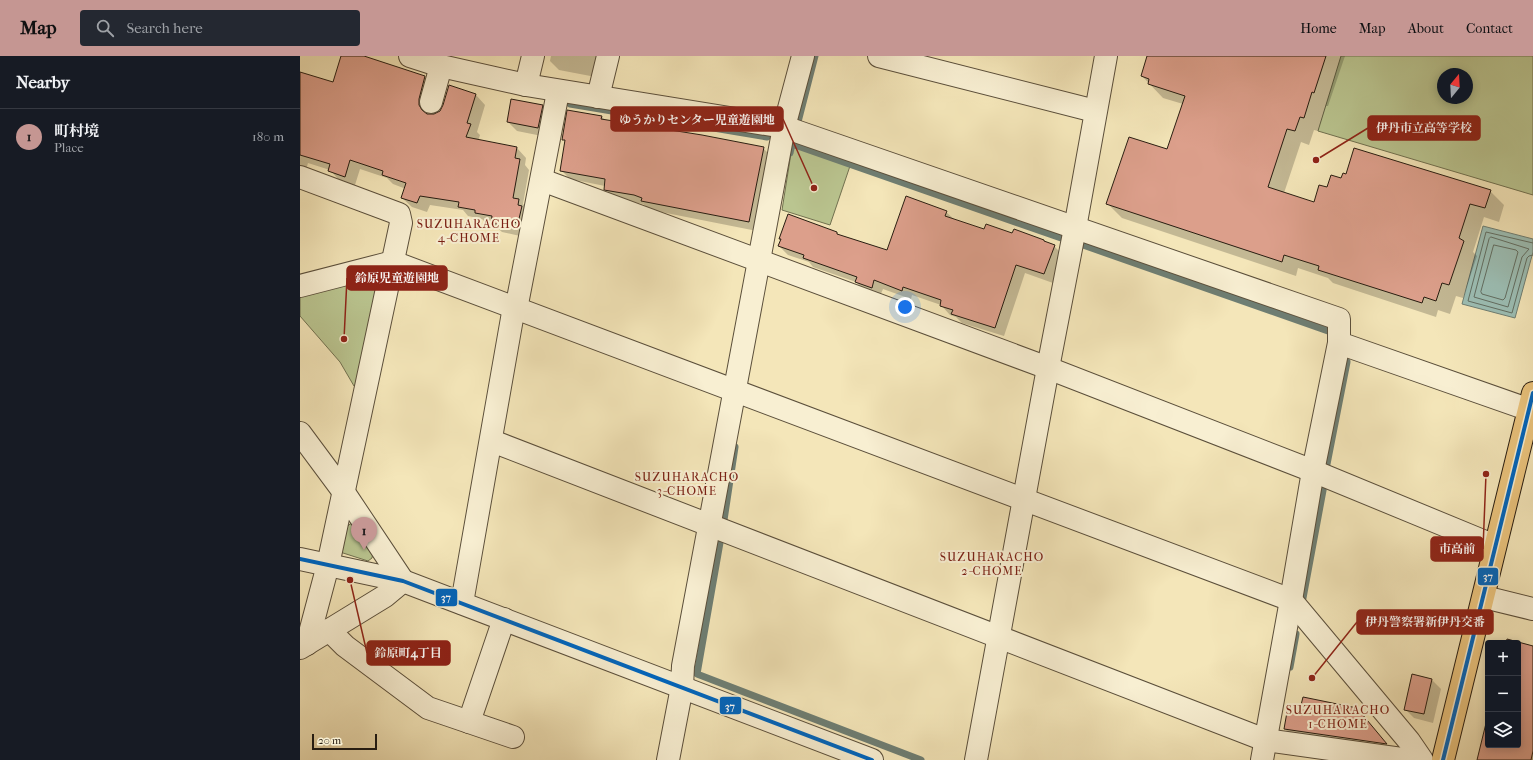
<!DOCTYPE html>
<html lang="en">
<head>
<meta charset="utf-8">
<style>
	:root { --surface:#171b24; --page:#242831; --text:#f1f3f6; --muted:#9ea1a6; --line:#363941; --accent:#c59692 }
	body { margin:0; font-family:"IM FELL French Canon","Noto Serif JP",serif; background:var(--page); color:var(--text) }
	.controls { position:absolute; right:12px; bottom:12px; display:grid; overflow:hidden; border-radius:4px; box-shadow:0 2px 10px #0003 }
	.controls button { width:36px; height:36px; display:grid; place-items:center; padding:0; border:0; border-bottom:1px solid var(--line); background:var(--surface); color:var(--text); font:20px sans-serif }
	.compass { position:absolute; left:1137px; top:12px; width:36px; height:36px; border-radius:50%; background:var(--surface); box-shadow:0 2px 10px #0003; rotate:18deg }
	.scale { position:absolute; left:12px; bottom:10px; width:65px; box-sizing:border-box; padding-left:4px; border:2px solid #281d11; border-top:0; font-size:11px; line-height:14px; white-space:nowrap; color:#281d11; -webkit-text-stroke:3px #f8efd2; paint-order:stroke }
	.you { position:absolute; left:605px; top:251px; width:14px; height:14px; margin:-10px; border:3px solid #fff; border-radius:50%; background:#1a73e8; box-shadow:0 0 0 6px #1a73e833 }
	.badge { display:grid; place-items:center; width:26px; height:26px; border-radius:50%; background:var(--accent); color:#111; font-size:13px; font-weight:700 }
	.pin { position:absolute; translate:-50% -33px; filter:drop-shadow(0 1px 2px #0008) }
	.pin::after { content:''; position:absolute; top:21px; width:14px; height:12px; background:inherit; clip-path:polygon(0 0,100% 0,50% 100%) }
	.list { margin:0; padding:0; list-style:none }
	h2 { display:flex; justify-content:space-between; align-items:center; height:52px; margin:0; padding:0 16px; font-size:17px }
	h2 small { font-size:13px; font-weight:400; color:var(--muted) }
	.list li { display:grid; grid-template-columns:26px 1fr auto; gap:12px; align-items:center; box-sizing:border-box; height:56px; padding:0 16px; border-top:1px solid var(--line) }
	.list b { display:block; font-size:15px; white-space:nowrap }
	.list p { margin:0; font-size:13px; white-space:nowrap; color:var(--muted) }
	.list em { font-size:13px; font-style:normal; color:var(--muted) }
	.icon { flex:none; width:22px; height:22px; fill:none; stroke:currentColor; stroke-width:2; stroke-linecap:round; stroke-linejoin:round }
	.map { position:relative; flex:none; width:1233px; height:704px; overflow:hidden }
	header { display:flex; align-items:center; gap:24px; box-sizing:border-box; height:56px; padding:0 20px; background:var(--accent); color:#111 }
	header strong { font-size:19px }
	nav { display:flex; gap:22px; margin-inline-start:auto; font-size:14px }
	.search { width:280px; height:36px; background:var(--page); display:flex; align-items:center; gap:10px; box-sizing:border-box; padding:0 14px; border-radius:4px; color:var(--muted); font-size:15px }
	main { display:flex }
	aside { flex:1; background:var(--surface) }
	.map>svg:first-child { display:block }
</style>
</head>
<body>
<header>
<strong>Map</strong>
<div class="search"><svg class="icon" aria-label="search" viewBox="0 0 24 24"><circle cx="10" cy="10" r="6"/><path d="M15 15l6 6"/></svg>Search here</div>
<nav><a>Home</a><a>Map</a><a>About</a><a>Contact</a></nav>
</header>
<main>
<aside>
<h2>Nearby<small></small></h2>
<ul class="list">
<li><span class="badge">1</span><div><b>町村境</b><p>Place</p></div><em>180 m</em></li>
</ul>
</aside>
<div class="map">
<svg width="1233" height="704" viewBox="0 0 1233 704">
	<rect width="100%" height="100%" fill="#f4e6b9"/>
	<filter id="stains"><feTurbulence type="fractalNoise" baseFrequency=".005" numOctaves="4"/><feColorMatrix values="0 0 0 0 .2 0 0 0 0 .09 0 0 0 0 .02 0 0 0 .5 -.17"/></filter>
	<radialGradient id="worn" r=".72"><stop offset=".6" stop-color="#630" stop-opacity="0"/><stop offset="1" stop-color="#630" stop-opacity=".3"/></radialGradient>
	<!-- green -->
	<g fill="#bac590" stroke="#717150" fill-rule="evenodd">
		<path d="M1041 0H1233V139L1018 75ZM1143 18H1167V42H1143Z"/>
		<path d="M495 90 550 110 530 169 482 154 492 91Z"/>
		<path d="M75 222 81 226 57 329 54 330 40 306 0 260V240Z"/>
		<path d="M53 467 73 497 72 502 68 505 40 496 46 472 50 468Z"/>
	</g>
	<!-- water -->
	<path fill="#9cbeb4" stroke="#6e7e73" d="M1183 170 1233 183V196L1215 262 1162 248Z"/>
	<!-- shadow -->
	<g fill="#0003">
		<path d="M42 0H60L125 21 134 30 128 53V59H135L141 55 144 50 149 30 176 39 185 49 177 76 180 79 178 85 217 92 226 102 225 109 229 114 223 148 228 153 220 180 202 176 192 167 185 166 182 163 168 160 163 154 130 149 127 156 112 151 102 142 106 133 93 128 87 122 60 113 55 129 39 124 30 114 8 107 6 114 0 111V17L34 27Z"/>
		<path d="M251 0H309L301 22 259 14 250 5Z"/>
		<path d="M848 0H1045L1028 50H1026L1018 75 1014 74 1009 89 1001 86 984 137 1014 147 1028 133 1042 123 1190 135 1204 149 1199 166 1184 161 1173 196 1177 200 1163 242 1156 240 1150 258 1138 254 1136 261 1033 227 1028 222 998 212 996 220 822 162 808 148 868 94 883 48 863 42 842 20Z"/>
		<path d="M242 50 251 59 247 81 217 75 208 66Z"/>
		<path d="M301 60 305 64 463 92 472 101 457 175 351 154 343 148 314 142 305 133V130L270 123 261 114 266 86 263 83Z"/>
		<path d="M646 156 655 164 685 174 744 185 754 190 763 199 753 227 725 217 704 280 662 267 656 261 650 259 641 249 612 239 611 243 583 233 580 240 565 235 556 226 513 211 509 206 488 199 479 190 481 184 480 183 537 177 539 180 588 195Z"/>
		<path d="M1218 587 1233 591V704H1178L1188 663V689H1218Z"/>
		<path d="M1132 624 1141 633 1133 667 1114 662 1105 653Z"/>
		<path d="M1057 653 1094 697 994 682 985 673 997 659Z"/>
	</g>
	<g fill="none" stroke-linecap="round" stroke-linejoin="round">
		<!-- shore -->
		<g stroke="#626e62" stroke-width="1">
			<path d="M1191 181 1229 193 1222 201 1208 251 1174 241 1189 183Z"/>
			<path d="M1233 187 1186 176 1168 245 1212 257 1227 202 1229 200 1233 199"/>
			<path d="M1194 189 1216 194 1218 196 1205 242 1203 244 1182 238 1181 236Z"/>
		</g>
		<!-- stream -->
		<g stroke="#6e7e73" stroke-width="7">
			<path d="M270 48 467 81"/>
			<path d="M498 66 515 0"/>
			<path d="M490 97 492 88 761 182"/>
			<path d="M783 189 1028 275"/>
			<path d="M1027 408 1047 306"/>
			<path d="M424 464 435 391"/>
			<path d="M421 481 397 618 621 704"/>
			<path d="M1003 542 1024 429"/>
			<path d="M990 611 996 578"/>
		</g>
	</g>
	<!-- building -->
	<g fill="#dc9f8b" stroke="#281d11">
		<path d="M41 0H64L125 20 119 43V49L122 54 127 58H134L140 55 143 49 149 29 176 38 167 67 171 68 166 81 217 91 215 102 220 103 213 142 219 143 218 149 222 150 218 167 211 166 210 171 191 167 192 160 175 157V154L158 151 159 146 120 140 117 147 101 142 106 127 82 119 83 115 50 104 45 121 28 115 30 108 0 99V16L33 26Z"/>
		<path d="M847 0H1026L1014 37 1012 36 1004 62 1000 61 995 75 987 73 968 131 1014 146 1019 129 1027 131 1031 119 1041 122 1043 117 1046 118 1054 92 1191 134 1185 152 1170 148 1159 182 1164 185 1149 229 1142 227 1136 245 1124 241 1122 247 1018 214 1019 210 984 199 982 206 806 148 829 81 867 93 885 40 848 28 849 23 841 20Z"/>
		<path d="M211 43 243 49 238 72 207 66Z"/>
		<path d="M267 54 302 60 301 63 402 79 464 91 449 166 341 145 342 142 334 139 304 134 305 123 260 115 265 84H262Z"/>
		<path d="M606 140 647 155 645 160 684 173 686 168 712 177 714 173 744 184V185L755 189 744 218 716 209 695 272 651 258 653 254 640 250 641 244 603 231 602 235 574 224 572 232 555 226 557 221 503 202 504 199 478 190 481 183H479L488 158 537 176V178L587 194Z"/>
		<path d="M1207 583 1233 590V695L1231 704H1177L1188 659V689H1218V587H1206Z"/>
		<path d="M1112 618 1132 623 1124 658 1104 654Z"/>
		<path d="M1003 641 1057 652 1087 688 984 673 987 656 996 658 997 657H999Z"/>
	</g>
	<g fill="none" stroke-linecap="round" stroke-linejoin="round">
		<!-- minor casing -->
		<g stroke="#5b4f3b" stroke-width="24">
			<g id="minor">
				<path d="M110 0 141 10 226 29 484 71 1039 263V287L1233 355"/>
				<path d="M579 0 795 55"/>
				<path d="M226 29 233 0"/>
				<path d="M298 41 308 0"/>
				<path d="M131 46 141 10"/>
				<path d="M0 121 99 158 101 167 28 509 7 588"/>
				<path d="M242 124 748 312 1013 415 1195 490"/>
				<path d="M0 230 93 206 991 544 1109 685 1122 704"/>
				<path d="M0 377 43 435 103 525 85 540 0 592"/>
				<path d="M192 385 965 684 1109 704"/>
				<path d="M0 503 103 525 572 704"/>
				<path d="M1184 541 1233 553"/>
				<path d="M162 547 214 251 218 243 258 36"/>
				<path d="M29 574 45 590 128 652 213 681"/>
				<path d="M169 666 204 563"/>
				<path d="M368 704 382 631 383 610 484 71 503 0"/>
				<path d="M676 704 748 312 775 172 806 0"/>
				<path d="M962 704 991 544 1013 415 1039 287"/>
			</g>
		</g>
		<!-- major casing -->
		<g stroke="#281d11" stroke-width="24">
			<path id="major" d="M1143 704 1233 337"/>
		</g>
		<!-- minor -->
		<use href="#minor" stroke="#f8efd2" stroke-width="22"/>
		<!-- major -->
		<use href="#major" stroke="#eac37c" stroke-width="22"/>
		<!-- bus-1 casing -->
		<g stroke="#f8efd2" stroke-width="7">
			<g id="bus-1">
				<path d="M0 503 103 525 572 704"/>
				<path d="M1143 704 1233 337"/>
			</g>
		</g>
		<!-- bus-1 -->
		<use href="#bus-1" stroke="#0065bd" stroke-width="4"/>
	</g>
	<g text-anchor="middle" stroke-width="4" stroke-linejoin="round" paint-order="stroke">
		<!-- neighbourhood labels -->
		<g font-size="12" letter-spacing="1" fill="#7a1f14" stroke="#f8efd2">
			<text x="169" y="172">SUZUHARACHO<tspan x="169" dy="14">4-CHOME</tspan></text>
			<text x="387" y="425">SUZUHARACHO<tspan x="387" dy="14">3-CHOME</tspan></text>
			<text x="692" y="505">SUZUHARACHO<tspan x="692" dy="14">2-CHOME</tspan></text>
			<text x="1038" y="658">SUZUHARACHO<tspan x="1038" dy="14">1-CHOME</tspan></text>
		</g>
	</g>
	<!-- callouts -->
	<path fill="none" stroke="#8f2418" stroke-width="1.5" d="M514 132L483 63M1016 104L1068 72M44 283L47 222M1186 418L1183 493M1012 622L1057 566M50 524L67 597"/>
	<g fill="#8f2418" stroke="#f8efd2" stroke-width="1.5">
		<circle cx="514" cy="132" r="4"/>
		<circle cx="1016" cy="104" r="4"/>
		<circle cx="44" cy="283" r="4"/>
		<circle cx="1186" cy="418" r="4"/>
		<circle cx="1012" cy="622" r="4"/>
		<circle cx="50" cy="524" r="4"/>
	</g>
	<g fill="#8f2418" stroke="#8f2418" stroke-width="1.5">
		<rect x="311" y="51" width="172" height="24" rx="4"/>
		<rect x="1068" y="60" width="112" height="24" rx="4"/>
		<rect x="47" y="210" width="100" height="24" rx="4"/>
		<rect x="1131" y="481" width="52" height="24" rx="4"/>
		<rect x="1057" y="554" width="136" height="24" rx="4"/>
		<rect x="67" y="585" width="83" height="24" rx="4"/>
	</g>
	<g font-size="12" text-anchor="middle" font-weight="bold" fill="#fff">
		<text x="397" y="68">ゆうかりセンター児童遊園地</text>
		<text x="1124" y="76">伊丹市立高等学校</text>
		<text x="97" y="226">鈴原児童遊園地</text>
		<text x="1157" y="497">市高前</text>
		<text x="1125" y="570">伊丹警察署新伊丹交番</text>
		<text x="108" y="601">鈴原町4丁目</text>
	</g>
	<g stroke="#f8efd2" stroke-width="1.5">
		<rect x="1177" y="511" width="22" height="19" rx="4" fill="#0065bd"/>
		<rect x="135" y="532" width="23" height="19" rx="4" fill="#0065bd"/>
		<rect x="419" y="640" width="23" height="19" rx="4" fill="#0065bd"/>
	</g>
	<g font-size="11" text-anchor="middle" font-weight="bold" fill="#fff">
		<text x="1188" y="524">37</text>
		<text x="146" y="545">37</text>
		<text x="430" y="654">37</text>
	</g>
	<rect width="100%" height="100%" filter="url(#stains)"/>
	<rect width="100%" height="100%" fill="url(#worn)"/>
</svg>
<div class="controls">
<button>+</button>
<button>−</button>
<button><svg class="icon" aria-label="layers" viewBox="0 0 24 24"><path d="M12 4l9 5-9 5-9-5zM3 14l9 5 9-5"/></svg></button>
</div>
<svg class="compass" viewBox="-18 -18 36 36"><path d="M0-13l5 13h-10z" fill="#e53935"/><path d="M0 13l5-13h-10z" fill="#9ea1a6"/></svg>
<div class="scale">20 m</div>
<div class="you"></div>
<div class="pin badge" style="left:64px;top:494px">1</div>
</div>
</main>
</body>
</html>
